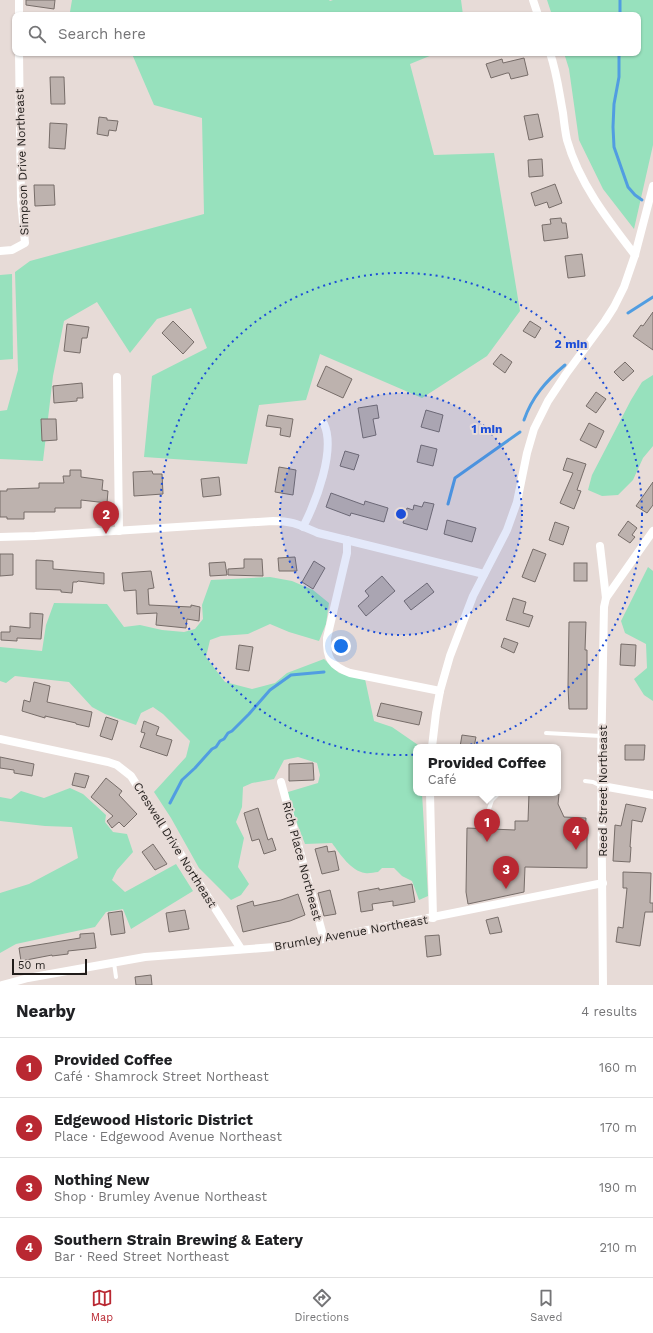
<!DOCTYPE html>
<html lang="en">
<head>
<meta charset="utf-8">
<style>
	:root { --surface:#fff; --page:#f6f6f6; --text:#202124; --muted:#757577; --line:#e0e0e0; --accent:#b92832 }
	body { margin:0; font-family:"Work Sans",sans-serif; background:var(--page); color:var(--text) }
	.scale { position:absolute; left:12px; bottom:10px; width:75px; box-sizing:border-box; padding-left:4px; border:2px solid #201c1a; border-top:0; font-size:11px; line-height:14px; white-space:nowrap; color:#201c1a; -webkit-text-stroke:3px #e7dbd7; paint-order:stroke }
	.you { position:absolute; left:341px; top:646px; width:14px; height:14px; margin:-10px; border:3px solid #fff; border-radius:50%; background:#1a73e8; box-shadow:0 0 0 6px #1a73e833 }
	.badge { display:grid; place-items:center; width:26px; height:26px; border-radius:50%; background:var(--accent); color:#fff; font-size:13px; font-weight:700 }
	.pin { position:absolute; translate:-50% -33px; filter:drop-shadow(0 1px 2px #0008) }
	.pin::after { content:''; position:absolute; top:21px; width:14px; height:12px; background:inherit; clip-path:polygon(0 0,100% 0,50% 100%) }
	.popup { position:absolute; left:413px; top:744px; width:148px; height:52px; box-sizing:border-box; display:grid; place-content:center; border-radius:8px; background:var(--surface); filter:drop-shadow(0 1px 3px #0005); font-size:13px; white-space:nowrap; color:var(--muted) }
	.popup b { font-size:15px; color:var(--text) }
	.popup::after { content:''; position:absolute; left:50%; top:100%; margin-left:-8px; border:8px solid transparent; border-top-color:var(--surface) }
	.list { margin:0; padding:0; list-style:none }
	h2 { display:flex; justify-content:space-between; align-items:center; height:52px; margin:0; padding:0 16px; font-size:17px }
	h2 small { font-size:13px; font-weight:400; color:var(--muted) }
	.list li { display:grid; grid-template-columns:26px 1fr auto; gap:12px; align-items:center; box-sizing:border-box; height:60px; padding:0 16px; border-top:1px solid var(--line) }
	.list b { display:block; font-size:15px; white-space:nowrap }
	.list p { margin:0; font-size:13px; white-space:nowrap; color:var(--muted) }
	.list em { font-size:13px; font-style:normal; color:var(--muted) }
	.icon { flex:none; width:22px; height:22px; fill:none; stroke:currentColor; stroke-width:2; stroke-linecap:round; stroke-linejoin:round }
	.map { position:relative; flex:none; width:653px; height:985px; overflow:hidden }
	.search { position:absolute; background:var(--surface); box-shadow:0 1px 3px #0004; left:12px; right:12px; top:12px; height:44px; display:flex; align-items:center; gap:10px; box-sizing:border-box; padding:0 14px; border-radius:8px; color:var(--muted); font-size:15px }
	.sheet { height:292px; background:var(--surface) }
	nav { display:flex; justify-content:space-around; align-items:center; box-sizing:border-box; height:56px; border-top:1px solid var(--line); background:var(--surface); font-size:11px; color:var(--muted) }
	nav a { display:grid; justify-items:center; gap:2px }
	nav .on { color:var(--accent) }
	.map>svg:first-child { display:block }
</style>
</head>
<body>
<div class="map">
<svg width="653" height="985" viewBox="0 0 653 985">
	<rect width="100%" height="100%" fill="#e7dbd7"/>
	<!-- green -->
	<g fill="#97e1bd">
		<path d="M72 0H329L330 1 333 0H461L463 15H72L70 12Z"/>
		<path d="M547 0H653V145L634 229 603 189 579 140 569 69 564 53H638V15H552Z"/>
		<path d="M130 53H437L410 64 434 155 494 153 520 311 487 356 422 398 320 354 306 400 259 405 247 464 144 457 152 376 207 348 191 308 157 319 130 353 97 302 64 321 53 376 43 461 0 459V411L7 410 18 370 15 272 30 261 204 214 202 118 154 105 132 54Z"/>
		<path d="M12 274 13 359 0 360V275Z"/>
		<path d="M653 375V446L643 458 633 480 618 495 602 496 588 490 592 475 631 400 642 382Z"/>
		<path d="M648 567 653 571V701L644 695 634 679 647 668 646 644 625 633 621 621Z"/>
		<path d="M270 577 292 581 313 590 329 603 326 624 319 641 289 632 270 624 248 634 221 636 210 640 206 657 225 682 252 689 275 683 287 673 324 659 339 673 365 679 374 721 392 727 421 747H416V793H422L428 896 419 900 412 881 402 876 394 868H382L378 872C374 872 369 874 365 873 351 871 340 854 332 843L305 844 290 805 288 792 318 783 320 775 317 763 298 757 284 760 274 779 252 783 243 787 242 807 236 822 244 838 238 867 249 884 241 895 231 900 199 868 171 818 154 792 186 757 190 741 163 714 153 707 141 713 136 725 105 714 92 707 69 682 15 676 6 683 0 681V647L42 651 46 625 54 603 107 604 124 627 140 625 162 630 184 632 195 629 203 619 202 605 211 580Z"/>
		<path d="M70 788 83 794 106 815 105 822 113 832 127 834 133 852 117 870 112 880 125 892 176 864 193 891 131 929 123 909 106 912 95 927 16 944 0 953V893L29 884 78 858 72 827 45 826 0 821V797L11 799 21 791 44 798Z"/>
	</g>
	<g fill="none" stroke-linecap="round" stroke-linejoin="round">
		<!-- stream -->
		<g stroke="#519de1" stroke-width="3">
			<path d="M620 15V0"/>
			<path d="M619 53V77L614 104 613 127 614 147 628 187 635 195 642 200"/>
			<path d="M628 313 653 297"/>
			<path d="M524 420C532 397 546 381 565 365"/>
			<path d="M448 504 455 478 520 432"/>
			<path d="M170 803 182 780 195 768 212 749 216 747 220 741 224 739 228 733 232 731 249 714 270 690 291 675 324 672"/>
		</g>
	</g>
	<!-- building -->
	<g fill="#bdb2ae" stroke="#776d69">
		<path d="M26 0H55L54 9 26 5Z"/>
		<path d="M524 58 528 75 511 79 509 73H507L491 78 486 64 502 59 503 63Z"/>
		<path d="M50 77H64L65 104H51Z"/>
		<path d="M538 114 543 137 529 140 524 116Z"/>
		<path d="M99 117 107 118V120L118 121 116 131 109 130 108 136 97 134Z"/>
		<path d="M50 123 67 124 65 149 49 148Z"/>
		<path d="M542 159 543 176 529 177 528 160Z"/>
		<path d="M555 184 562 203 549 208 547 202 535 206 531 193Z"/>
		<path d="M34 185H54L55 205 35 206Z"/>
		<path d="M561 218 562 223H566L568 238 544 241 542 225 551 224 550 219Z"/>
		<path d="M582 254 585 276 568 278 565 256Z"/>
		<path d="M653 312V350L633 336 641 325 643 326Z"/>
		<path d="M173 321 194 342 183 354 162 333Z"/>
		<path d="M530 321 541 328 535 338 523 331Z"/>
		<path d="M67 324 89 327 87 338H82L80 353 64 351Z"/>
		<path d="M501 354 512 362 505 373 493 364Z"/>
		<path d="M625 362 634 371 623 381 614 372Z"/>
		<path d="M326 366 352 379 343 398 317 386Z"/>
		<path d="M82 383 83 398H77V401L54 403 53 386Z"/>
		<path d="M596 392 606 399 596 413 586 406Z"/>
		<path d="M377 405 379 418 373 419 376 435 363 438 358 408Z"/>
		<path d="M426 410 443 415 439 432 421 427Z"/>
		<path d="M268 415 293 419 290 437 280 435 281 428 266 426Z"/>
		<path d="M41 419H56L57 440 42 441Z"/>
		<path d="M589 423 604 431 596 448 580 440Z"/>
		<path d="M421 445 437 449 433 466 417 462Z"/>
		<path d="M345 451 359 455 354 470 340 466Z"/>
		<path d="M567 458 586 464 577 490 581 491 574 509 560 503 573 473 563 470Z"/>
		<path d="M279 467 296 470 293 495 275 492Z"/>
		<path d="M70 470H81V477L103 480 102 490 108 491 107 503 81 500V508H55V512H24V519H7V517H0V491H7V489L39 488V483H64L63 476H70Z"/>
		<path d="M152 471 153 474H162L163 494 134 496 133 472Z"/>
		<path d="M219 477 221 495 203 497 201 479Z"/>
		<path d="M653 482V505L647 513 636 506Z"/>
		<path d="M331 493 364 505 365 501 388 508 384 522 351 513 350 516 326 507Z"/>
		<path d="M424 502 434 504 427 530 403 523 407 508 413 510 414 505 422 507Z"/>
		<path d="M447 520 476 528 472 542 444 534Z"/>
		<path d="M628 521 637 528 632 535 635 537 630 543 618 535Z"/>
		<path d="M555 522 569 527 563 545 549 540Z"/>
		<path d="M533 549 546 554 535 582 522 577Z"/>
		<path d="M0 554H13V575L0 576Z"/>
		<path d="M295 557 297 571H279L278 558Z"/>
		<path d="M244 559H262L263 576 228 575V569L244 568Z"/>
		<path d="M36 560 53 561V569L104 573V584L78 581 77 582H73L72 593 61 592V590L36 589Z"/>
		<path d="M314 561 325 568 313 589 302 582Z"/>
		<path d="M225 562 227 575 210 576 209 563Z"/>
		<rect x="574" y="563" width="13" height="18"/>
		<path d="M151 571 154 588 148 589 149 605 191 607V605L200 607 199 621 187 619 186 628 156 625 157 613 137 614 136 590 124 591 122 573Z"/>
		<path d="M382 576 395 591 366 616 358 606 369 596 365 591Z"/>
		<path d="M427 583 434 592 411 610 404 601Z"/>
		<path d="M513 598 526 602 523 613 533 616 529 627 506 620Z"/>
		<path d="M30 613 43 614 41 639 17 638V641L1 640V632H10V626L30 628Z"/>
		<path d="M569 622H586L585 650H587V709H569L568 686Z"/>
		<path d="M504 638 518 643 514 653 501 647Z"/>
		<path d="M621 644 636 645 635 666 620 665Z"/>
		<path d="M239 645 253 647 249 671 236 669Z"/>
		<path d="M34 682 50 686 47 702 92 712 89 727 76 724V723L45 716V718L22 711 24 700 30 702Z"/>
		<path d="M381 703 422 712 419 725 377 716Z"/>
		<path d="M106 717 118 721 112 740 100 736Z"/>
		<path d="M144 721 159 727 156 735 172 740 167 756 140 747 145 733 141 732Z"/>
		<path d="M462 735 476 737 474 747H460Z"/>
		<path d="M625 745H645L644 760H625Z"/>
		<path d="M0 757 34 764 32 776 14 773V770L0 768Z"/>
		<path d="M313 763 314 780 289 781V764Z"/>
		<path d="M75 773 89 776 85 788 72 785Z"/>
		<path d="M106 778 122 791 119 795 137 814 124 827 119 822 112 828 107 821 113 816 91 797Z"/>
		<path d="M529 793 559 794 558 804 564 817 586 818 585 832H587V868L525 867 524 892 468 904 466 892 467 828 515 830V821H528Z"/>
		<path d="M626 804 646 808 642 822 632 820 630 847H631L630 862 613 861 615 825 621 826Z"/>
		<path d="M258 808 268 840 272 838 276 850 264 854 259 839 252 841 244 813Z"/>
		<path d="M153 844 167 864 155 870 142 852Z"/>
		<path d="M327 846 328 852 335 851 339 870 322 874 315 849Z"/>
		<path d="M623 872 651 873 650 903H653V912H645L640 946 616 942 618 927 623 928 627 888H623Z"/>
		<path d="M412 884 415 902 393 906V901L372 904 373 910 361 912 358 892 379 888V890Z"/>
		<path d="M330 890 336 914 324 916 318 893Z"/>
		<path d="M298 894 305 915 290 921 243 932 237 906 253 901 254 906 281 900Z"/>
		<path d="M185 910 189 929 169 932 166 913Z"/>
		<path d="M122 911 125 933 111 935 108 913Z"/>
		<path d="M498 917 502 932 490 934 486 920Z"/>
		<path d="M94 933 96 948 68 951V954L52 956V955L21 961 19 948 80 938V934Z"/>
		<path d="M439 935 441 955 427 957 425 936Z"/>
		<path d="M151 975 152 985H136L135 977Z"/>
	</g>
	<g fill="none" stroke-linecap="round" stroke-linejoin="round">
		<!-- service -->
		<g stroke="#fff" stroke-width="4">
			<path d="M546 733 601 736"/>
			<path d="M585 781 593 782 601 786"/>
			<path d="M489 809 492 800 499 793"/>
			<path d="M114 963 116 977"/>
		</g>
		<!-- minor -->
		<g stroke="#fff" stroke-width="8">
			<path d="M19 0V15"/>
			<path d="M533 0 538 15"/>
			<path d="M550 53C557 73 559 92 563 113 564 122 565 131 567 140 579 183 608 220 635 255"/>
			<path d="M0 251 12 250 25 243 21 200 19 53"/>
			<path d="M117 377 119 531"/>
			<path d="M303 527C316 502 336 450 324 424"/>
			<path d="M0 537 35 536 273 521C293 521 299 525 318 533L484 574"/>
			<path d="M347 540V553L327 638C326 658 331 666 350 673L440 691"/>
			<path d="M600 546 606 598 604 607 601 763 603 985"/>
			<path d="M606 598 653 531"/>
			<path d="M0 739 108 762 117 765 131 776 241 949"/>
			<path d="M432 747 436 713 440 691 450 656 473 596 507 530 517 502 527 453 534 429 548 401 566 374 605 321 614 307 624 287 635 255 653 186"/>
			<path d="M281 782 324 939"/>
			<path d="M602 786 653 795"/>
			<path d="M430 793 433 918"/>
			<path d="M2 985 28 978 145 957 288 946 603 883"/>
		</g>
	</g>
	<!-- distance rings -->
	<circle cx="401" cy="514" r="121" fill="#1d4ed8" fill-opacity=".12"/>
	<g fill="none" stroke="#1d4ed8" stroke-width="2" stroke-dasharray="2 4">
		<circle cx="401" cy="514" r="121"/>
		<circle cx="401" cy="514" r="241"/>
	</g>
	<g text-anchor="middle" stroke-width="4" stroke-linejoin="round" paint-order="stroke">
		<!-- street labels -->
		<g font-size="12" fill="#201c1a" stroke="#e7dbd7">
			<text transform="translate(22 162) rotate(-92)" y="4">Simpson Drive Northeast</text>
			<text transform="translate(603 791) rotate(-90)" y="4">Reed Street Northeast</text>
			<text transform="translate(175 845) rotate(58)" y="4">Creswell Drive Northeast</text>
			<text transform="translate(302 861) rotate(75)" y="4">Rich Place Northeast</text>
			<text transform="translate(351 933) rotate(-10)" y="4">Brumley Avenue Northeast</text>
		</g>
	</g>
	<circle cx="401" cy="514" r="6" fill="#1d4ed8" stroke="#e7dbd7" stroke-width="2"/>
	<g font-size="12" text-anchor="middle" font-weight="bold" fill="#1d4ed8" stroke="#e7dbd7" stroke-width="4" stroke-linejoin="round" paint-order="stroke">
		<text x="571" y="348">2 min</text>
		<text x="487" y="433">1 min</text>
	</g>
</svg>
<div class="scale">50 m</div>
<div class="you"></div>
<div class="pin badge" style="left:487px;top:842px">1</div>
<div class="popup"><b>Provided Coffee</b>Café</div>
<div class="pin badge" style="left:106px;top:534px">2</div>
<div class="pin badge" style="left:506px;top:889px">3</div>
<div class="pin badge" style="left:576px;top:850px">4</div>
<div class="search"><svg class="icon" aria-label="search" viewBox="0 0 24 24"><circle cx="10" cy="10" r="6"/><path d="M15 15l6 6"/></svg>Search here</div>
</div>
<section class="sheet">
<h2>Nearby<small>4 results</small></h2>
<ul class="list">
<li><span class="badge">1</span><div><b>Provided Coffee</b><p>Café · Shamrock Street Northeast</p></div><em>160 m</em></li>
<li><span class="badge">2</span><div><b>Edgewood Historic District</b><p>Place · Edgewood Avenue Northeast</p></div><em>170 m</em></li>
<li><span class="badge">3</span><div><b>Nothing New</b><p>Shop · Brumley Avenue Northeast</p></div><em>190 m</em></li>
<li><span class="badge">4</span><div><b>Southern Strain Brewing &amp; Eatery</b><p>Bar · Reed Street Northeast</p></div><em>210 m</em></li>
</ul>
</section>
<nav>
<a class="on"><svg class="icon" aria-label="map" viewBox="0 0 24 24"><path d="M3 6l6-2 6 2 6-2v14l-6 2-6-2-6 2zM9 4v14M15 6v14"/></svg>Map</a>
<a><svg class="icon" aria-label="directions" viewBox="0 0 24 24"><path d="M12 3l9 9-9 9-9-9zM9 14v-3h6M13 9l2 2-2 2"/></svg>Directions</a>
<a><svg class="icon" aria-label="saved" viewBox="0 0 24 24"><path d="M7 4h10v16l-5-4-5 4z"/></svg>Saved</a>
</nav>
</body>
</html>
